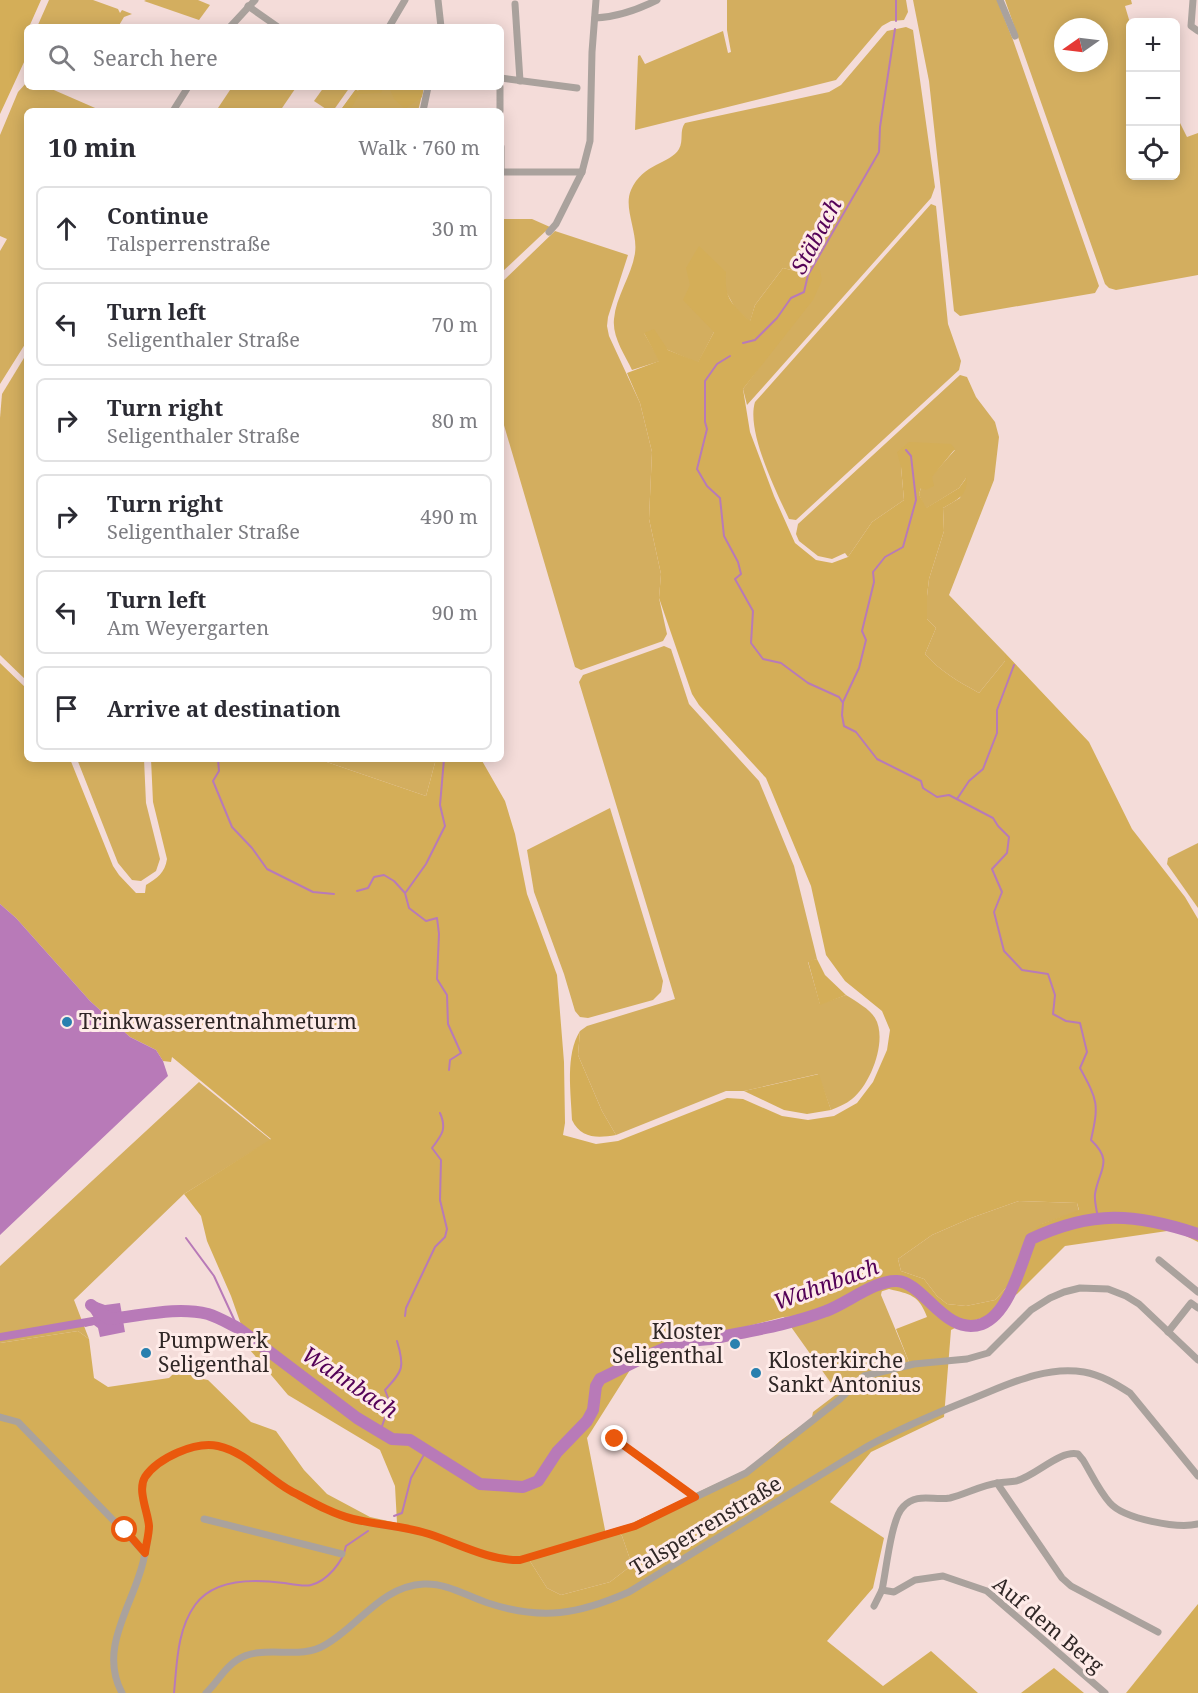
<!DOCTYPE html>
<html lang="en">
<head>
<meta charset="utf-8">
<style>
	:root { --surface:#fff; --page:#f7f7f7; --text:#2b2b33; --muted:#7c7c81; --line:#e1e1e2 }
	body { margin:0; font-family:"Noto Serif",serif; background:var(--page); color:var(--text) }
	.controls { position:absolute; right:18px; top:18px; display:grid; overflow:hidden; border-radius:9px; box-shadow:0 3px 15px #0003 }
	.controls button { width:54px; height:54px; display:grid; place-items:center; padding:0; border:0; border-bottom:2px solid var(--line); background:var(--surface); color:var(--text); font:30px sans-serif }
	.compass { position:absolute; left:1054px; top:18px; width:54px; height:54px; border-radius:50%; background:var(--surface); box-shadow:0 3px 15px #0003; rotate:256deg }
	.stop { position:absolute; width:18px; height:18px; margin:-14px; border:4px solid #ea580c; border-radius:50%; background:#fff }
	.stop.end { background:#ea580c; border-color:#fff; box-shadow:0 2px 6px #0008 }
	.list { margin:0; padding:0; list-style:none }
	h2 { display:flex; justify-content:space-between; align-items:center; height:78px; margin:0; padding:0 24px; font-size:26px }
	h2 small { font-size:20px; font-weight:400; color:var(--muted) }
	.list li { display:grid; grid-template-columns:39px 1fr auto; gap:18px; align-items:center; box-sizing:border-box; height:84px; margin:0 12px 12px; padding:0 12px; border:2px solid var(--line); border-radius:9px }
	.list b { display:block; font-size:22px; white-space:nowrap }
	.list p { margin:0; font-size:20px; white-space:nowrap; color:var(--muted) }
	.list em { font-size:20px; font-style:normal; color:var(--muted) }
	.icon { flex:none; width:33px; height:33px; fill:none; stroke:currentColor; stroke-width:2; stroke-linecap:round; stroke-linejoin:round }
	.map { position:relative; flex:none; width:1198px; height:1693px; overflow:hidden }
	.search { position:absolute; background:var(--surface); box-shadow:0 3px 15px #0003; left:24px; top:24px; width:480px; height:66px; display:flex; align-items:center; gap:15px; box-sizing:border-box; padding:0 21px; border-radius:9px; color:var(--muted); font-size:22px }
	.panel { position:absolute; background:var(--surface); box-shadow:0 3px 15px #0003; left:24px; top:108px; width:480px; height:654px; border-radius:9px }
	.map>svg:first-child { display:block }
</style>
</head>
<body>
<div class="map">
<svg width="1198" height="1693" viewBox="0 0 1198 1693">
	<rect width="100%" height="100%" fill="#f4dcd9"/>
	<!-- green -->
	<g fill="#d3ae5f" fill-rule="evenodd">
		<path d="M49 0H93L118 9 120 13 122 10 132 14 124 17 118 27H37Z"/>
		<path d="M146 0H198L210 5 199 20 144 1Z"/>
		<path d="M727 0H906L908 12 904 20 891 21 882 26 836 80 635 130 638 56 640 55 645 64 723 31 728 53 731 52 727 30Z"/>
		<path d="M913 0H997L1013 40 1099 286 1095 293 960 316 954 311 929 81Z"/>
		<path d="M1005 0H1131L1132 4 1125 6 1130 23V176H1176V115L1187 137 1198 133V275L1116 290 1109 288 1105 284ZM1063 27H1099V63H1063Z"/>
		<path d="M906 27 913 30 935 187 931 198 747 405 743 389 769 354 817 261 807 274 783 268 755 305 750 322 735 308 724 288 714 332 698 363 668 350 644 333 660 361 632 370C625 355 612 337 614 319 616 296 632 275 635 253 638 232 623 208 631 190 643 163 670 164 679 149 684 140 679 131 685 123L829 92 841 85 887 31Z"/>
		<path d="M27 82V87H47L102 111H27V341L0 384V251L7 239 0 236V135L18 92Z"/>
		<path d="M232 87H293L295 89 280 111H216Z"/>
		<path d="M324 87H350L333 111H329L314 101Z"/>
		<path d="M361 87H424L418 111H340L356 89 358 91Z"/>
		<path d="M931 204 936 206 948 324 961 361 959 370 796 520 789 519C776 491 746 431 755 402Z"/>
		<path d="M501 219H532L550 227 501 273Z"/>
		<path d="M555 231 628 255 608 317 607 326 609 336 640 403 652 452 649 519 661 574 659 598 667 634 663 641 581 670 575 667 501 415V283Z"/>
		<path d="M27 353V681L0 655V418L2 394Z"/>
		<path d="M960 375 967 377 976 397 995 422 999 437 994 480 949 595 1005 653V661L979 693C958 681 941 672 925 654L936 628 927 619V596L929 579 944 531 943 508 960 498 966 478 959 488 925 509 919 494 921 488 955 450 901 467 904 500 872 522 848 557 845 553 832 559 818 556 799 541 796 534 798 524Z"/>
		<path d="M664 646 671 649 689 704 759 781 794 866 817 959 808 962 820 1004 846 995C855 1001 870 1009 875 1018 888 1039 871 1084 852 1099 846 1104 838 1107 831 1110L818 1074 744 1091H726L616 1135 602 1111 578 1055 580 1031 587 1026 675 999 579 682 583 675Z"/>
		<path d="M77 759H144L146 803 160 859 156 871 141 881 132 880 118 863Z"/>
		<path d="M318 759H436L426 796Z"/>
		<path d="M610 808 663 981 661 992 653 1000 588 1018 580 1017 575 1011 564 974 534 892 527 850Z"/>
		<path d="M1198 843V908L1167 864 1168 858Z"/>
		<path d="M199 1082 271 1140 184 1194 74 1300 89 1339 78 1331 0 1343V1266Z"/>
		<path d="M1019 1201 1077 1203 1079 1211 1042 1224 1018 1262 1007 1287 995 1300 966 1306 947 1304 937 1296 924 1279 901 1271 898 1259 932 1235 971 1218Z"/>
		<path d="M882 1290 881 1295 909 1362 885 1367 812 1417 813 1412 838 1393 784 1317 805 1316Z"/>
		<path d="M618 1532 622 1536 632 1565 610 1582 561 1595 547 1588 528 1558Z"/>
	</g>
	<!-- forest -->
	<g fill="#d4ae58" fill-rule="evenodd">
		<path d="M0 0H41L29 27H27L25 60 0 114Z"/>
		<path d="M361 87H388L383 88 381 93 359 94 350 111H340L356 89 358 91Z"/>
		<path d="M389 87H424L422 97 405 109 394 99Z"/>
		<path d="M699 246 726 272C724 297 731 304 750 321L755 305 783 268 807 274 818 261 822 280 813 300 743 389 750 432 774 496 795 543 816 560 832 563 848 557 872 522 904 500 901 467 897 452 909 442 951 444 955 449 932 477 934 486 926 490 921 488 919 494 926 508 959 488 967 477C967 497 958 499 943 508L944 531 929 579 927 596V619L936 628 925 654C941 672 958 681 979 693L1005 661V653L1089 742 1132 829 1185 897 1198 919V1242L1174 1230 1065 1246 1017 1294 985 1317 963 1324 951 1330 944 1417 871 1452 830 1502 884 1538 873 1588 827 1641 883 1686 931 1651 978 1693H0V1343L78 1331 89 1339 94 1378 108 1387 169 1378 175 1372 187 1368 192 1377 208 1380 251 1422 276 1431 304 1470 327 1494 370 1517 397 1523 395 1486 380 1450 288 1395 250 1350 231 1296 207 1241 201 1216 184 1194 271 1139 172 1057 171 1062 163 1061 156 1050 130 1037 90 1001 16 918 0 904V663L27 689V759H70L113 866 119 875 136 893H145L146 885C157 878 165 873 167 859L153 802 151 759H318L426 796 436 759H481L505 801 515 834 527 894 557 975 564 1062 565 1123 563 1135 596 1144 618 1141 727 1098 743 1099 782 1116 808 1120 834 1116 857 1103 873 1082 887 1050 890 1030 882 1011 845 981 826 955 811 886 766 778 699 705 692 694 659 598 661 574 649 519 652 452 640 403 627 373 659 361 644 333 654 329 668 350 698 362 714 332 683 300 690 285 686 268ZM1019 1201 1077 1203 1079 1210 1041 1224 1029 1235 1007 1287 995 1300 966 1306 947 1304 937 1296 924 1279 901 1271 898 1259 932 1235 971 1218ZM889 1289C910 1294 919 1295 927 1317L896 1329 909 1362 885 1367 867 1380 868 1388 864 1387 862 1382 780 1441 750 1468 632 1523 618 1532 622 1536 632 1565 610 1582 561 1595 547 1588 528 1558 606 1535 587 1438 630 1370 682 1343 783 1317 805 1316Z"/>
		<path d="M817 959 825 975 846 995 820 1005 808 961Z"/>
		<path d="M580 1031 578 1055 602 1111 616 1135C598 1138 581 1139 572 1120 571 1092 565 1055 580 1031Z"/>
		<path d="M819 1074 831 1110 807 1114 784 1110 744 1091Z"/>
		<path d="M1198 1604V1693H1126Z"/>
		<path d="M1054 1668 1084 1693H1021Z"/>
	</g>
	<!-- water -->
	<g fill="#b87ab8">
		<path d="M0 904 16 918 90 1001 130 1037 156 1050 163 1061 168 1076 0 1235Z"/>
		<path d="M94 1301 105 1305 120 1303 125 1332 100 1337 98 1328 94 1325 85 1327 83 1321 94 1318 88 1308Z"/>
	</g>
	<g fill="none" stroke-linecap="round" stroke-linejoin="round">
		<!-- stream -->
		<g stroke="#b87ab8" stroke-width="2">
			<path d="M896 21V0"/>
			<path d="M743 343 755 340 777 318 791 298 804 292 808 275 879 152 880 127 895 29"/>
			<path d="M730 356 717 364 705 381V422L707 429 697 469 707 486 720 498 724 536 738 562 741 574 735 579 753 611 751 643 763 659 781 663 808 683 839 697 843 703 842 715 844 726 856 732 877 759 921 781 923 788 937 797 949 795 993 818 998 826 1009 837 1007 853 992 869 1002 892 994 912 1004 951 1022 970 1048 974 1055 995 1053 1014 1066 1021 1080 1023 1087 1052 1080 1068C1098 1101 1099 1104 1091 1140 1114 1162 1099 1169 1095 1194 1094 1201 1097 1211 1098 1218"/>
			<path d="M843 702 859 668 866 640 862 631 874 582 873 572 885 557 903 547 916 500 911 456 906 450"/>
			<path d="M218 759 219 771 213 781 232 827 252 848 267 869 313 892 334 894"/>
			<path d="M957 799 969 781 983 769 997 733V710L1014 665"/>
			<path d="M357 891 368 888 374 877 384 875 394 881 405 893 409 908 426 921 437 918 439 934 437 979 447 995 448 1024 461 1053 450 1060 449 1070"/>
			<path d="M406 892 426 864 445 826 440 805 444 759"/>
			<path d="M186 1238 214 1276 238 1328"/>
			<path d="M405 1316 406 1308 435 1247 445 1237 447 1229 440 1200 441 1160 432 1148C442 1135 447 1129 440 1113"/>
			<path d="M380 1432 390 1403 385 1390C403 1371 405 1367 397 1341"/>
			<path d="M394 1516 402 1513 411 1478 426 1451"/>
			<path d="M174 1693C177 1663 177 1630 195 1605 214 1578 255 1579 284 1583 291 1584 304 1587 311 1585 327 1581 343 1562 346 1546L368 1531"/>
		</g>
		<!-- canal -->
		<path stroke="#b87ab8" stroke-width="8" d="M0 1337 93 1321"/>
		<!-- river -->
		<path stroke="#b87ab8" stroke-width="12" d="M91 1305 109 1319C141 1316 176 1306 208 1314 218 1317 228 1323 238 1328L357 1418 392 1439 410 1440 480 1484 523 1487 538 1481 557 1452 587 1421 593 1410 596 1386 600 1379C627 1366 655 1350 684 1342 692 1340 702 1340 711 1339 749 1331 789 1325 826 1311 846 1304 875 1280 897 1281 924 1282 945 1337 982 1324 1009 1314 1021 1264 1031 1239 1092 1210 1135 1213 1198 1234"/>
		<!-- minor -->
		<g stroke="#aaa29d" stroke-width="7">
			<path d="M438 0 441 27"/>
			<path d="M1000 0 1015 36"/>
			<path d="M1193 0 1191 26 1198 31"/>
			<path d="M515 4 520 81"/>
			<path d="M248 6 278 27"/>
			<path d="M595 18C618 17 637 10 657 0"/>
			<path d="M230 27 255 0"/>
			<path d="M389 27 405 0"/>
			<path d="M501 78 577 88"/>
			<path d="M500 87V111"/>
			<path d="M173 111 188 87"/>
			<path d="M423 111 428 87"/>
			<path d="M501 147V172"/>
			<path d="M501 172H582"/>
			<path d="M549 232 556 224 582 172 590 141 592 52 596 0"/>
			<path d="M1159 1260 1198 1292"/>
			<path d="M1168 1332 1191 1303 1198 1308"/>
			<path d="M0 1417 18 1422 145 1553"/>
			<path d="M615 1439 695 1497"/>
			<path d="M997 1483 1062 1578 1071 1586 1158 1632"/>
			<path d="M204 1519 342 1554"/>
			<path d="M882 1590C886 1572 891 1519 903 1507 917 1492 933 1501 950 1498 966 1494 982 1485 998 1483 1004 1482 1010 1482 1016 1481 1036 1476 1059 1450 1078 1454L1083 1460C1091 1473 1099 1491 1110 1503 1124 1519 1178 1529 1198 1524"/>
			<path d="M874 1606 882 1590 894 1592 915 1580 943 1576 987 1591 1105 1693"/>
			<path d="M122 1693C97 1647 135 1603 144 1558 146 1549 149 1537 149 1527 149 1513 137 1491 145 1478 156 1458 195 1442 217 1446 245 1451 267 1477 291 1491 309 1501 332 1514 353 1519 378 1526 404 1526 429 1534 457 1543 490 1561 520 1560L635 1526 746 1473 840 1399 864 1376 914 1364 967 1359 988 1353 1031 1310 1050 1298 1064 1292 1080 1288 1108 1289 1126 1296 1139 1304 1198 1360"/>
			<path d="M206 1693C217 1683 224 1668 237 1660 263 1643 299 1661 325 1645 359 1626 381 1586 424 1584 447 1583 467 1596 488 1603 542 1621 579 1614 629 1592L868 1446C901 1428 934 1414 969 1400 1005 1386 1044 1365 1084 1372 1101 1375 1116 1384 1130 1393L1198 1476"/>
		</g>
	</g>
	<g fill="none" stroke-linecap="round" stroke-linejoin="round">
		<!-- route -->
		<path stroke="#ea580c" stroke-width="8" d="M125 1530 145 1553C146 1544 149 1535 149 1526 148 1512 137 1490 145 1477 158 1458 195 1441 218 1446 246 1452 267 1478 291 1491 310 1501 332 1514 353 1519 378 1525 404 1526 429 1534 457 1543 490 1561 520 1560L635 1526 695 1497 615 1439"/>
	</g>
	<!-- markers -->
	<g fill="#2980af" stroke="#feebe8" stroke-width="2">
		<circle cx="67" cy="1022" r="6"/>
		<circle cx="735" cy="1344" r="6"/>
		<circle cx="146" cy="1353" r="6"/>
		<circle cx="756" cy="1373" r="6"/>
	</g>
	<g text-anchor="middle" stroke-width="6" stroke-linejoin="round" paint-order="stroke">
		<!-- poi labels -->
		<g font-size="21" fill="#302726" stroke="#feebe8" text-anchor="start">
			<text x="79" y="1029">Trinkwasserentnahmeturm</text>
			<text x="723" y="1339" text-anchor="end">Kloster<tspan x="723" dy="24">Seligenthal</tspan></text>
			<text x="158" y="1348">Pumpwerk<tspan x="158" dy="24">Seligenthal</tspan></text>
			<text x="768" y="1368">Klosterkirche<tspan x="768" dy="24">Sankt Antonius</tspan></text>
		</g>
		<!-- street labels -->
		<g font-size="21" fill="#302726" stroke="#feebe8">
			<text transform="translate(706 1526) rotate(-31)" y="7">Talsperrenstraße</text>
			<text transform="translate(1048 1625) rotate(40)" y="7">Auf dem Berg</text>
		</g>
		<!-- water labels -->
		<g font-size="22" font-style="italic" fill="#540257" stroke="#feebe8">
			<text transform="translate(816 236) rotate(-62)" y="8">Stäbach</text>
			<text transform="translate(826 1284) rotate(-20)" y="8">Wahnbach</text>
			<text transform="translate(350 1382) rotate(34)" y="8">Wahnbach</text>
		</g>
	</g>
</svg>
<div class="controls">
<button>+</button>
<button>−</button>
<button><svg class="icon" aria-label="locate" viewBox="0 0 24 24"><circle cx="12" cy="12" r="6"/><path d="M12 2v4M12 18v4M2 12h4M18 12h4"/></svg></button>
</div>
<svg class="compass" viewBox="-18 -18 36 36"><path d="M0-13l5 13h-10z" fill="#e53935"/><path d="M0 13l5-13h-10z" fill="#7c7c81"/></svg>
<div class="stop" style="left:125px;top:1530px"></div>
<div class="stop end" style="left:615px;top:1439px"></div>
<div class="search"><svg class="icon" aria-label="search" viewBox="0 0 24 24"><circle cx="10" cy="10" r="6"/><path d="M15 15l6 6"/></svg>Search here</div>
<section class="panel">
<h2>10 min<small>Walk · 760 m</small></h2>
<ul class="list">
<li><svg class="icon" aria-label="ahead" viewBox="0 0 24 24"><path d="M12 20V5M6 11l6-6 6 6"/></svg><div><b>Continue</b><p>Talsperrenstraße</p></div><em>30 m</em></li>
<li><svg class="icon" aria-label="left" viewBox="0 0 24 24"><path d="M17 20v-9H6M10 6l-5 5 5 5"/></svg><div><b>Turn left</b><p>Seligenthaler Straße</p></div><em>70 m</em></li>
<li><svg class="icon" aria-label="right" viewBox="0 0 24 24"><path d="M7 20v-9h11M14 6l5 5-5 5"/></svg><div><b>Turn right</b><p>Seligenthaler Straße</p></div><em>80 m</em></li>
<li><svg class="icon" aria-label="right" viewBox="0 0 24 24"><path d="M7 20v-9h11M14 6l5 5-5 5"/></svg><div><b>Turn right</b><p>Seligenthaler Straße</p></div><em>490 m</em></li>
<li><svg class="icon" aria-label="left" viewBox="0 0 24 24"><path d="M17 20v-9H6M10 6l-5 5 5 5"/></svg><div><b>Turn left</b><p>Am Weyergarten</p></div><em>90 m</em></li>
<li><svg class="icon" aria-label="arrive" viewBox="0 0 24 24"><path d="M6 21V4h12l-3 4 3 4H6"/></svg><div><b>Arrive at destination</b></div></li>
</ul>
</section>
</div>
</body>
</html>
